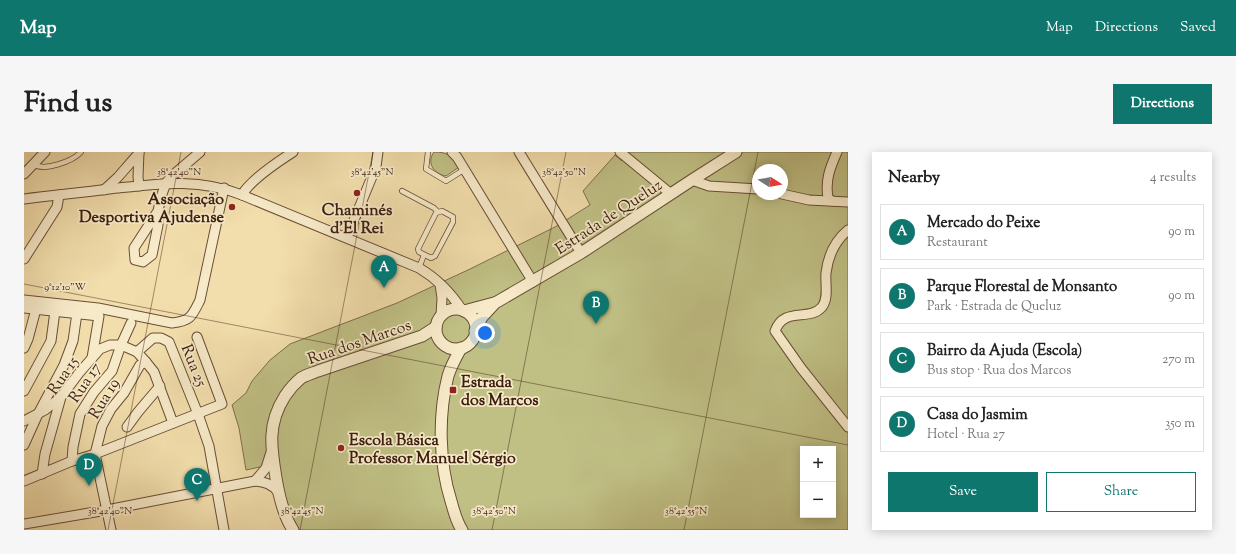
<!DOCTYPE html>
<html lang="en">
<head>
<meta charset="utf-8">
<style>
	:root { --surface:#fff; --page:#f6f6f6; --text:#222; --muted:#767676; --line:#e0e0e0; --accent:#0f766e }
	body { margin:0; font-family:"Sorts Mill Goudy",serif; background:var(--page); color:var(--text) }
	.controls { position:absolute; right:12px; bottom:12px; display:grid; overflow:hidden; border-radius:0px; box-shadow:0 2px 10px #0003 }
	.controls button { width:36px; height:36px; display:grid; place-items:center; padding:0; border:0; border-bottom:1px solid var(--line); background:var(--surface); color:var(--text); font:20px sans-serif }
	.compass { position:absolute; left:728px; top:12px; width:36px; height:36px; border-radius:50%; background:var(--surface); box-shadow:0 2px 10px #0003; rotate:101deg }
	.you { position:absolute; left:461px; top:181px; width:14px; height:14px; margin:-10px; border:3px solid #fff; border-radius:50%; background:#1a73e8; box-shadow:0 0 0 6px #1a73e833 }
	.badge { display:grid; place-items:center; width:26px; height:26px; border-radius:50%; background:var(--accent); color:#fff; font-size:13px; font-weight:700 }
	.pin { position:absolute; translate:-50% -33px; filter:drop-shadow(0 1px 2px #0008) }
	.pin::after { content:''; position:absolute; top:21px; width:14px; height:12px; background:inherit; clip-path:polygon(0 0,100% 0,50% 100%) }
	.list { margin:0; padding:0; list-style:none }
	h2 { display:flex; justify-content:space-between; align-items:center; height:52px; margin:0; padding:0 16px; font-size:17px }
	h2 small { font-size:13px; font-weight:400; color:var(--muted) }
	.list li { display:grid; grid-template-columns:26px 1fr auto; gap:12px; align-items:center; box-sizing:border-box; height:56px; margin:0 8px 8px; padding:0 8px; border:1px solid var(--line); border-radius:0px }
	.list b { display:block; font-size:15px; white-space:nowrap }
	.list p { margin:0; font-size:13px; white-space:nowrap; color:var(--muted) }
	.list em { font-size:13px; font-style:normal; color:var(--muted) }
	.actions { display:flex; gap:8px; padding:12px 16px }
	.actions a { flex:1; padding:9px 0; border:1px solid var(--accent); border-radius:0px; text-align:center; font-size:14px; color:var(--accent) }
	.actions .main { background:var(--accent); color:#fff }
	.map { position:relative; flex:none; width:824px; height:378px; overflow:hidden; border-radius:0px }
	header { display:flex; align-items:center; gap:24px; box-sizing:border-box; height:56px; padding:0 20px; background:var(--accent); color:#fff }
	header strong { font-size:19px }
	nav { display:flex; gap:22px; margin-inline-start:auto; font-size:14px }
	.intro { display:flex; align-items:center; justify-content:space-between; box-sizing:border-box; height:96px; padding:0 24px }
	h1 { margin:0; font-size:28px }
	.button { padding:10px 18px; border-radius:0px; background:var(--accent); color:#fff; font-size:14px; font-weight:700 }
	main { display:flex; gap:24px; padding:0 24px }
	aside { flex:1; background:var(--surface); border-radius:0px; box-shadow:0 2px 10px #0003 }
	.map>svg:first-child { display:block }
</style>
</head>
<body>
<header>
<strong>Map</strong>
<nav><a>Map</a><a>Directions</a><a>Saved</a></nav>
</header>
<div class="intro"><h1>Find us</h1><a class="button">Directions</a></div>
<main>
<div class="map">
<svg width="824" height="378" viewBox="0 0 824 378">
	<rect width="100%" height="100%" fill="#f2deac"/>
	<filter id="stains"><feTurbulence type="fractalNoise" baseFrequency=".005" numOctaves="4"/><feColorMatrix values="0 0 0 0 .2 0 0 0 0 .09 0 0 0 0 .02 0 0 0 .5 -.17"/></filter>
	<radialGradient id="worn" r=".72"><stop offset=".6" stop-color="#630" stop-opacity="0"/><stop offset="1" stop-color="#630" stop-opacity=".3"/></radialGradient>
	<!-- green -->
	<g fill="#c0c085" stroke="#7e6f4a" fill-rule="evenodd">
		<path d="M410 0C424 0 428 4 435 15L422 24C410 22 402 11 410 0Z"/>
		<path d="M605 0H824V378H271L250 312 222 318 215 276 208 253 222 241 228 229 246 208 266 192 373 151 446 117 531 75 566 53 559 39 591 3 598 9ZM734 18H758V42H734ZM779 297H809V363H779Z"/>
	</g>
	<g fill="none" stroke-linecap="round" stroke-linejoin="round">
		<!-- service casing -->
		<g stroke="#694e37" stroke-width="6">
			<g id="service">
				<path d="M404 0 402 17 422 29 441 17"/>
				<path d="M9 12C20 20 49 9 57 0"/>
				<path d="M378 39 410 56 414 60"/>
				<path d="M418 59 429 65V70L411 104 407 106 395 100 394 97 412 61Z"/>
				<path d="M395 116 400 103"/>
			</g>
		</g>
		<!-- minor casing -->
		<g stroke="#694e37" stroke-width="11">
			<g id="minor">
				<path d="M428 0 433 5 509 130"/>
				<path d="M495 0 557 101"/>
				<path d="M596 0 647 42"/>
				<path d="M0 22 21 0"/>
				<path d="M668 28 685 34 734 37"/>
				<path d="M115 34 114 25 115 0"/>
				<path d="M80 38 94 25 115 1"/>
				<path d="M758 42 785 48 824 50"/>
				<path d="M218 43C226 28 255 9 269 0"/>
				<path d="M0 47C28 43 57 41 85 37 132 32 173 25 218 43L395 116C412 126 427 141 438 158"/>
				<path d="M808 49 804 46C801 28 806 16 813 0"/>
				<path d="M134 59V73L128 103 119 110 111 108 110 96 134 59 137 45 142 31 148 24 176 0"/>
				<path d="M824 78C811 89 804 104 802 121 801 132 805 146 798 155 785 170 760 154 751 179L777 216 824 275"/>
				<path d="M323 85 352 15 354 0"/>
				<path d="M0 107 33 55 35 43"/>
				<path d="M416 132 418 146 417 164"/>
				<path d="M0 148 74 156 148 171C167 169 168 164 176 148L200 36"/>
				<path d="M0 156 75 164 68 206"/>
				<path d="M0 196 4 187 12 157"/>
				<path d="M113 200 129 186H137L145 190 174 262 185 294 200 378"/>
				<path d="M0 239 27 189 31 159"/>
				<path d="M0 269 21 258 37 245"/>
				<path d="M103 275 114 260 136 234"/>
				<path d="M0 293 14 262 40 213 49 189 53 161"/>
				<path d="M48 309 49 295 56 262 70 240 88 219 97 193 107 171"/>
				<path d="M18 322 21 302 37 245 55 221 76 197 86 193H97L113 200 122 210 130 220 149 271"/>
				<path d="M0 329 48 309 71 302 198 252 173 185"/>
				<path d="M231 329 242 316 247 300"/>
				<path d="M0 372 83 358 231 329C241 330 248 332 254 340"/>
				<path d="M87 378 71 302 78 274 87 257 100 241 116 213 122 210"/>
			</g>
		</g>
		<!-- tertiary casing -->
		<g stroke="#694e37" stroke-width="13">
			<g id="tertiary">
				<circle cx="432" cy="177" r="20"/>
				<path d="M440 159 470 151"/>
				<path d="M451 179 458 165 471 151 557 101 668 28 712 0"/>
				<path d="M437 196C432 205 427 214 424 224 414 263 415 311 427 349 430 359 432 369 438 378"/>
				<path d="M269 378C259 363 255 344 252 326 247 296 243 272 261 244 265 238 271 231 277 226 282 223 289 221 294 219L398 184 412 175"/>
			</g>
		</g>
		<!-- service -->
		<use href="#service" stroke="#f7eac9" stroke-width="4.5"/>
		<!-- minor -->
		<use href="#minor" stroke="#f7eac9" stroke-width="9"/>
		<!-- tertiary -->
		<use href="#tertiary" stroke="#f7eac9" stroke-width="11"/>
	</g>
	<!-- ticks -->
	<path fill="none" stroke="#3b1e10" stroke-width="1" stroke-opacity="0.45" d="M0 132 824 293M84 378 157 0M276 378 349 0M468 378 542 0M660 378 734 0"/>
	<!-- markers -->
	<g fill="#8f2418" stroke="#f7eac9" stroke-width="1.5">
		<circle cx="333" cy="41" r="4"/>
		<circle cx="208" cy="55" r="4"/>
		<rect x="425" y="234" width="8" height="8" rx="2"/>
		<circle cx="317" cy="296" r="4"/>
	</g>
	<g text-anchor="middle" stroke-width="3.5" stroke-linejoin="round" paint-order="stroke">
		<!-- poi labels -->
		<g font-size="16" font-weight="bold" fill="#3b1e10" stroke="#f7eac9" text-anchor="start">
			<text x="200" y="52" text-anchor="end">Associação<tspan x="200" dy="18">Desportiva Ajudense</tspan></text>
			<text x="333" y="63" text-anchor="middle">Chaminés<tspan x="333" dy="18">d'El Rei</tspan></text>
			<text x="437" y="235">Estrada<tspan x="437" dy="18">dos Marcos</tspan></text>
			<text x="325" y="293">Escola Básica<tspan x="325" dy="18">Professor Manuel Sérgio</tspan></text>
		</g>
		<!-- street labels -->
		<g font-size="16" fill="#3b1e10" stroke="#f7eac9">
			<text transform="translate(584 64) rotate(-33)" y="6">Estrada de Queluz</text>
			<text transform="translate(335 189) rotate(-19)" y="6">Rua dos Marcos</text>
			<text transform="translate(171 213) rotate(68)" y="6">Rua 25</text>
			<text transform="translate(38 223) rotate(-56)" y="6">Rua 15</text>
			<text transform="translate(60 230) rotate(-56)" y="6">Rua 17</text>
			<text transform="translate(79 246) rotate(-59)" y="6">Rua 19</text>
		</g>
	</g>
	<g font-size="10" text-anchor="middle" fill="#3b1e10" stroke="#f7eac9" stroke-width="3.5" stroke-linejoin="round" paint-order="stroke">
		<text x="155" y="23">38°42'40"N</text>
		<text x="348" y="23">38°42'45"N</text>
		<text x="540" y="23">38°42'50"N</text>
		<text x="41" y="138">9°12'10"W</text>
		<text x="86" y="362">38°42'40"N</text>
		<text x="278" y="362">38°42'45"N</text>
		<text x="470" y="362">38°42'50"N</text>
		<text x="662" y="362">38°42'55"N</text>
	</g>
	<rect width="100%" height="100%" filter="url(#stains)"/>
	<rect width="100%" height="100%" fill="url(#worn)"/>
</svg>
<div class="controls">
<button>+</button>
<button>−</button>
</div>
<svg class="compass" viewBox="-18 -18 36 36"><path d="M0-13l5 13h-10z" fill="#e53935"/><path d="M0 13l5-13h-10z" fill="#767676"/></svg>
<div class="you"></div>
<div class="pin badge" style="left:360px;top:136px">A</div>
<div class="pin badge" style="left:572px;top:172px">B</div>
<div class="pin badge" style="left:173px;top:349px">C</div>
<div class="pin badge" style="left:65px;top:334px">D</div>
</div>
<aside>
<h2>Nearby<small>4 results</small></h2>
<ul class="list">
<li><span class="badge">A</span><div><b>Mercado do Peixe</b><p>Restaurant</p></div><em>90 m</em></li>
<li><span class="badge">B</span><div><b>Parque Florestal de Monsanto</b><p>Park · Estrada de Queluz</p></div><em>90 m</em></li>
<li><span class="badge">C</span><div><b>Bairro da Ajuda (Escola)</b><p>Bus stop · Rua dos Marcos</p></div><em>270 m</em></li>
<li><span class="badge">D</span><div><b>Casa do Jasmim</b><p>Hotel · Rua 27</p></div><em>350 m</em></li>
</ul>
<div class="actions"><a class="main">Save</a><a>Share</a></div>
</aside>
</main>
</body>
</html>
